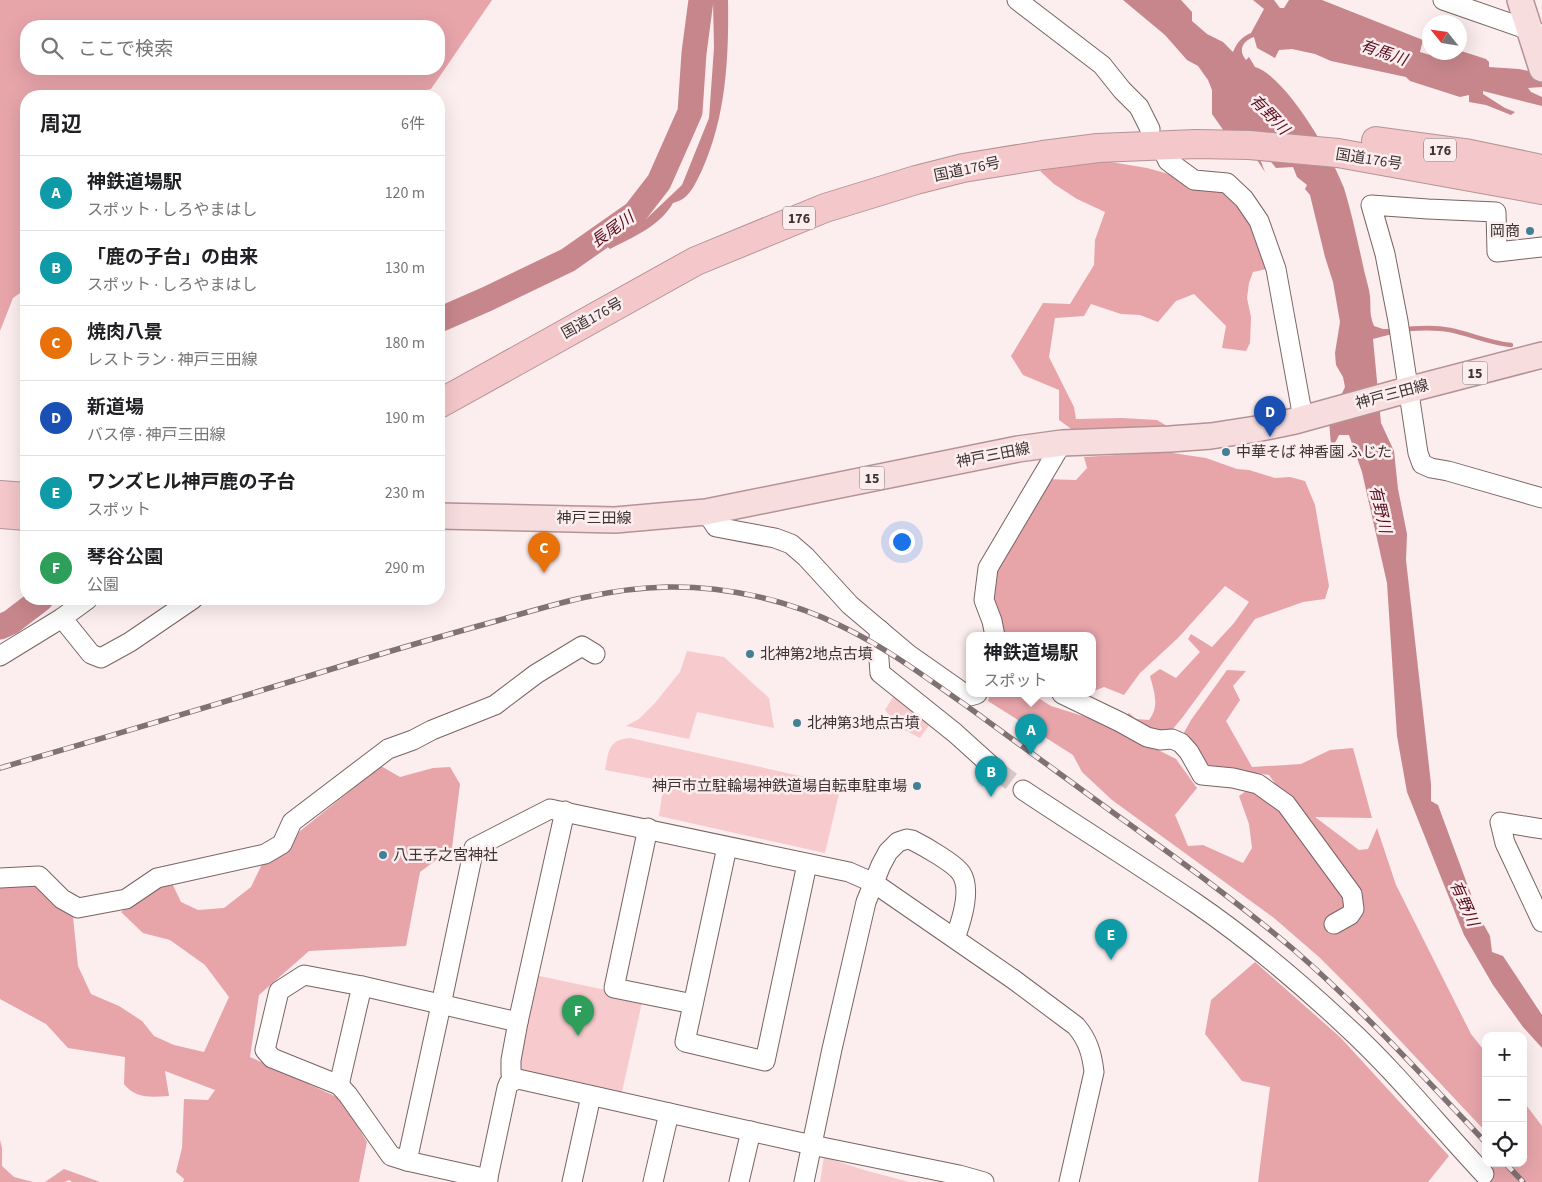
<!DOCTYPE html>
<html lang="ja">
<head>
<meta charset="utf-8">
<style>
	:root { --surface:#fff; --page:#f2f2f2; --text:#202124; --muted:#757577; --line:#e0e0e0; --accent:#428096 }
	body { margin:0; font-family:"Source Sans 3","Noto Sans JP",sans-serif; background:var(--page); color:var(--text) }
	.controls { position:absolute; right:15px; bottom:15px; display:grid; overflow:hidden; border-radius:10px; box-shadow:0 5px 20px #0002 }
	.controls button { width:45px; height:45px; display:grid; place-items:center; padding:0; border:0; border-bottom:1px solid var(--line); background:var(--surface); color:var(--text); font:25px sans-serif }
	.compass { position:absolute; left:1422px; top:15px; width:45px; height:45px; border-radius:50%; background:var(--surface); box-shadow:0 5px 20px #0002; rotate:300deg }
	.you { position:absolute; left:901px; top:541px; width:18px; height:18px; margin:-12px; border:4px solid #fff; border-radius:50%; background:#1a73e8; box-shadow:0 0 0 8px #1a73e833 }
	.badge { display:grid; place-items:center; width:32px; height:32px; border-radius:50%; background:var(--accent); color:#fff; font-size:16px; font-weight:700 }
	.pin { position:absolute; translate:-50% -41px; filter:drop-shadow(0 1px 2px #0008) }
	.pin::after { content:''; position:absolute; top:26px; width:18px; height:15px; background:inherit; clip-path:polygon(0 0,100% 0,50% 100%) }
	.popup { position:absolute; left:966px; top:632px; width:130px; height:65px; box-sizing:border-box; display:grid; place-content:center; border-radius:10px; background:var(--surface); filter:drop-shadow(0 1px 4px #0005); font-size:16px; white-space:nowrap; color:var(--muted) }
	.popup b { font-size:19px; color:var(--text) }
	.popup::after { content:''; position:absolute; left:50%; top:100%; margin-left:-10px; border:10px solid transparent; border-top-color:var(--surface) }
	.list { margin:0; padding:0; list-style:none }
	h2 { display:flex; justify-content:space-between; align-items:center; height:65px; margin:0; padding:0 20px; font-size:21px }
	h2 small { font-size:16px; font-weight:400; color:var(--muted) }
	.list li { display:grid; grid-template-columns:32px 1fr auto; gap:15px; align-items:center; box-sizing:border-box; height:75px; padding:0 20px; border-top:1px solid var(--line) }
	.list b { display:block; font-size:19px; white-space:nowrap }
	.list p { margin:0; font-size:16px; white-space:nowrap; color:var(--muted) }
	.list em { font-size:16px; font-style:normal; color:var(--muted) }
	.icon { flex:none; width:28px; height:28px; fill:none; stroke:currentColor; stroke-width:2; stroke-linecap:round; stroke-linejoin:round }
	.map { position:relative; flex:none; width:1542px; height:1182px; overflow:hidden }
	.search { position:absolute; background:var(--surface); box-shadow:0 5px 20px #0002; left:20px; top:20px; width:425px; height:55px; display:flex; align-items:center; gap:12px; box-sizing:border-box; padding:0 18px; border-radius:20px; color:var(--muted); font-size:19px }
	.panel { position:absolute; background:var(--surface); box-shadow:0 5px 20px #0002; left:20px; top:90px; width:425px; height:515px; border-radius:20px }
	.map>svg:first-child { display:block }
</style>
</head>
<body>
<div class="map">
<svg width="1542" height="1182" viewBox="0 0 1542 1182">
	<rect width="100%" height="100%" fill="#fcedee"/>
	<!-- green -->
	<g fill="#f7cacd">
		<path d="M687 651 724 657 769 698 774 728 697 712 689 739 626 726 639 719 655 703 680 672Z"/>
		<path d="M895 694 932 721 920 738 899 727 885 710Z"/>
		<path d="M630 738 841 785 825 853 659 816 664 781 605 770C609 752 607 740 630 738Z"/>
		<path d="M535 975 643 998 621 1096 514 1073Z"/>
		<path d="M824 1157 864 1170 909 1182H820Z"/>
	</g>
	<!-- forest -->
	<g fill="#e7a5aa" fill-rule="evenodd">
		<path d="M0 0H492L431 89 403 96H26V289L13 298 0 331ZM439 26V69H26V26Z"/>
		<path d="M1099 160 1147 168 1223 189 1238 202 1255 228 1271 268 1253 272 1249 283 1247 298 1251 317 1250 343 1246 351 1222 348 1226 326 1194 294 1176 301 1158 322 1140 315 1121 314 1091 304 1084 316 1055 318 1049 357 1074 407 1076 419 1122 418 1157 420 1167 426 1074 431 1059 420V390L1023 375 1011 356 1043 303 1070 304 1094 265 1095 240 1105 212 1077 199 1054 184 1040 171 1062 162Z"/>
		<path d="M1166 452 1206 458 1237 469 1249 470 1275 478 1290 477 1305 481 1315 505 1329 586 1325 599 1303 602 1255 619 1182 718 1167 736 1124 717 1129 713 1136 719 1149 720C1160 706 1154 692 1150 676L1160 669 1176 678 1200 652 1188 639 1191 634 1212 647 1234 623 1249 602 1225 586 1178 638 1140 673 1124 695 1104 687 1092 692V636H1001L988 600 993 571 1044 479 1076 480 1087 468 1084 457Z"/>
		<path d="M1227 670 1246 671 1233 686 1240 700 1226 721 1252 767 1301 764 1330 750 1353 748 1372 818 1315 817 1359 850 1368 849 1377 828 1396 885 1471 1034 1486 1053V1132L1361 999 1319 957 1274 918 1112 800 1082 772 1073 755 988 701 990 694H1032L1051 706 1102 722 1176 759 1197 788 1175 815 1188 846 1203 845 1243 863 1252 848 1249 824 1239 796 1249 789 1285 797 1269 775 1201 766 1181 738 1191 720Z"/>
		<path d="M381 766 400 777 433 768 450 767 460 784 452 848 420 872 406 946 309 951 259 995 250 1057 341 1099 367 1142 359 1182H183L184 1179 176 1172 182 1148 184 1099 208 1100 215 1090 165 1071 169 1096C151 1097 136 1099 124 1084L125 1057 68 1048 46 1024 0 999V885L32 884 73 917 78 966 91 994 119 1006 142 1021 154 1036 174 1045 204 1052 229 997 205 965 170 940 143 933 121 912 158 881 170 879 181 902 198 910 224 908 251 887 264 860Z"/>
		<path d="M1255 962 1340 1037 1449 1156 1428 1182H1258L1270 1087 1242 1081 1205 1034 1211 1000Z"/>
		<path d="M1523 1101 1542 1126V1182H1488L1493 1163H1523Z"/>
		<path d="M0 1140 2 1148V1166L14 1177 33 1182H0Z"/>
		<path d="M64 1169 100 1182H72L69 1180 65 1182H45Z"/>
	</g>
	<!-- water -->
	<g fill="#c6868c">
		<path d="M713 0H728C729 58 726 117 702 170 695 184 690 199 673 203 660 226 633 237 610 249L604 244 623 225 638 215V219L645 220 682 185 709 118 714 48Z"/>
		<path d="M1123 0H1181L1192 12V21L1207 34 1223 42 1233 52C1237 43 1241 37 1251 33L1264 9 1253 0H1274L1280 8H1284L1289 0H1322L1423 40 1420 52 1437 57 1455 56 1461 51 1486 59 1489 62V67L1519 69 1542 74V87L1528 88 1531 92 1542 97V106L1483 91V94L1505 108 1515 112 1511 115 1486 105 1469 102V95L1460 97 1410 81 1406 77 1331 61 1315 54 1292 49 1279 50 1275 58 1257 48 1254 37C1242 41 1238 51 1246 60L1249 57 1255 67C1286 76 1333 158 1344 188 1352 214 1358 243 1364 270 1366 279 1369 288 1370 296 1371 308 1369 314 1374 326L1383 329H1392V334L1373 339 1381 423 1394 451 1398 489 1407 534 1406 560 1431 784V801L1438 805 1479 916 1490 936 1492 952 1503 956 1542 1015V1048L1523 1027 1493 985 1464 935 1407 792 1397 736 1387 583 1362 472 1349 435H1339L1334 445H1331L1329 421 1345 387 1343 377 1336 365 1335 353 1340 322 1333 282 1325 257 1310 195 1305 189 1307 185 1297 177 1293 167 1276 168 1267 157 1260 159 1265 172 1255 157 1226 134 1212 114V90L1208 80 1198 66 1187 60 1165 35Z"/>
	</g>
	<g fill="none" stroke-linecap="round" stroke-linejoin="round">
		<!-- stream -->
		<path stroke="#c6868c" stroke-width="4.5" d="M1406 329C1421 328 1435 327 1450 330 1470 334 1490 343 1511 345"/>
		<!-- river -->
		<g stroke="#c6868c" stroke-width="25">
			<path d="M439 320 487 299 568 260 635 213 659 182 690 112 694 53 701 0"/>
			<path d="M0 627 11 622 41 599"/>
		</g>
		<!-- minor-tunnel -->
		<path stroke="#d6c8c9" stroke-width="19" stroke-dasharray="19 9" stroke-linecap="butt" d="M996 770 1023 790"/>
		<!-- minor casing -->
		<g stroke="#796465" stroke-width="21">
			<g id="minor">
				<path d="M1017 0 1102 65 1122 90 1139 107 1150 129"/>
				<path d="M1443 0 1538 33"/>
				<path d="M1160 145 1168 161 1194 180 1227 183 1244 199 1259 221 1276 269 1303 418"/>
				<path d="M1542 247 1497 252 1496 212 1428 209 1371 205 1385 254 1398 321 1418 453 1422 464 1431 468 1448 471 1542 498"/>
				<path d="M706 512 716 527 775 538 791 544 806 557 850 605 908 654 965 694 970 696 977 694"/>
				<path d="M62 618 91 654 101 658 130 642 193 599"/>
				<path d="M880 630 878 646 880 673 955 733 996 770"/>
				<path d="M995 636 992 621 984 600 988 568 1062 443"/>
				<path d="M0 656 62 618 88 599"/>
				<path d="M1062 694 1120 722 1147 737 1160 740 1172 739 1181 743 1189 752 1202 775 1233 778 1258 784 1286 804 1352 894 1354 909 1350 915 1334 924"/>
				<path d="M1023 790C1080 828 1138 864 1194 902 1248 939 1299 982 1347 1027 1396 1072 1438 1125 1484 1174"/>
				<path d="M648 828 614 988 693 1004"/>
				<path d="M1542 829 1500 822 1505 843 1542 922"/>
				<path d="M727 847 685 1042 765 1061 807 864"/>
				<path d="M0 878 39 876 62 899 78 908 126 899 157 878 265 854 282 844 292 822 388 749 413 740 432 730 495 705 536 674 582 646 595 654"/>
				<path d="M514 1080 511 1074V1060L518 1022 565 811"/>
				<path d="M339 1085 362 986"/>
				<path d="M407 1161 441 1005 474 848 550 809 849 872 874 883 1013 979 1076 1026C1088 1040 1092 1054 1094 1072L1069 1182"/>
				<path d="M488 1179 407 1161 391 1156 348 1095 339 1085 272 1058 265 1050 279 991 304 975 362 986 518 1022"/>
				<path d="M487 1182 507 1088 509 1083 518 1079 812 1145 959 1175 984 1182"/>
				<path d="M572 1182 591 1096"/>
				<path d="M653 1182 669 1113"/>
				<path d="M739 1182 751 1131"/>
				<path d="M804 1182 832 1049 866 902 881 865 888 852 898 842 907 839 912 840C924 846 954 863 961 873 972 889 961 922 955 938"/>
			</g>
		</g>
		<!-- major casing -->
		<g stroke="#b49396" stroke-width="28">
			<g id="major">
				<path d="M1520 0 1542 69"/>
				<path d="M439 516 615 520 706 512 1018 449 1062 443 1170 439 1211 436 1256 429 1295 421 1396 393 1542 355"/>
			</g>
		</g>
		<!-- highway casing -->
		<g stroke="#b49396" stroke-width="30">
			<g id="highway">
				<path d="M1376 141 1465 153 1542 169"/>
				<path d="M439 404 696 261 825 208 916 180 963 168 1043 155 1098 148 1196 144 1249 145 1338 153 1542 190"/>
				<path d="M0 495 26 497"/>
				<path d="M0 514 26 516"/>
			</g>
		</g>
		<!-- minor -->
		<use href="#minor" stroke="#fff" stroke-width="19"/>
		<!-- major -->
		<use href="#major" stroke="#f8dddf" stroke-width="25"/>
		<!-- highway -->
		<use href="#highway" stroke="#f4c7ca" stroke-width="28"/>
		<!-- rail casing -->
		<g stroke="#7e7273" stroke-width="5.5">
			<g id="rail">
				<path d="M0 768C121 733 241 697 361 660 407 646 453 633 500 620 555 604 609 588 667 587 726 586 789 600 841 626 885 647 924 676 964 704 998 729 1033 754 1067 779 1143 835 1221 888 1293 949 1362 1009 1423 1076 1486 1143"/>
				<path d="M1505 1163 1523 1182"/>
			</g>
		</g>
		<!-- rail -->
		<use href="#rail" stroke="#fcedee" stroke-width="4" stroke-dasharray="11" stroke-linecap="butt"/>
	</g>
	<!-- markers -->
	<g fill="#428096" stroke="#fcedee" stroke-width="2">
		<circle cx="1530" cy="231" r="5"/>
		<circle cx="1226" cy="452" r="5"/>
		<circle cx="750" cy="654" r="5"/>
		<circle cx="797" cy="723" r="5"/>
		<circle cx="917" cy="786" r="5"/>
		<circle cx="383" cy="855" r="5"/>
	</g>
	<g text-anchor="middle" stroke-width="5" stroke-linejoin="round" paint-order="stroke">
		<!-- shield labels -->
		<g fill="#fcedee" stroke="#766b6c" stroke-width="1">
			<rect x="1424" y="138.5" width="32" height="23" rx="4"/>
			<rect x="783" y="206.5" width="32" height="23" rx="4"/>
			<rect x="1462.5" y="361.5" width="25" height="23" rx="4"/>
			<rect x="859.5" y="466.5" width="25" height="23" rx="4"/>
		</g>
		<g font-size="14" font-weight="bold" fill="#3d3334">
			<text x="1440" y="155">176</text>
			<text x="799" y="223">176</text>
			<text x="1475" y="378">15</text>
			<text x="872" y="483">15</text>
		</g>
		<!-- street labels -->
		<g font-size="15" fill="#3d3334" stroke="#fcedee">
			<text transform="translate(1369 159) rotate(9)" y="5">国道176号</text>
			<text transform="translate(967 169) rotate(-12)" y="5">国道176号</text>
			<text transform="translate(592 318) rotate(-29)" y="5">国道176号</text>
			<text transform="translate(1392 394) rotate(-15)" y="5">神戸三田線</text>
			<text transform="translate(993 455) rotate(-11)" y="5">神戸三田線</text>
			<text x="594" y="523">神戸三田線</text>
		</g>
		<!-- poi labels -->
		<g font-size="15" fill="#3d3334" stroke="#fcedee" text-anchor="start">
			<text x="1520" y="236" text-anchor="end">岡商</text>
			<text x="1236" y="457">中華そば 神香園 ふじた</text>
			<text x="760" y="659">北神第2地点古墳</text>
			<text x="807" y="728">北神第3地点古墳</text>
			<text x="907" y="791" text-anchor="end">神戸市立駐輪場神鉄道場自転車駐車場</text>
			<text x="393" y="860">八王子之宮神社</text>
		</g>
		<!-- water labels -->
		<g font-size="16" font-style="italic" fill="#5a0d1f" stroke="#fcedee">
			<text transform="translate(1384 52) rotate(19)" y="6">有馬川</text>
			<text transform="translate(1270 114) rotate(46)" y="6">有野川</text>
			<text transform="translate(612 229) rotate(-36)" y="6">長尾川</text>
			<text transform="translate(1381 509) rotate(77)" y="6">有野川</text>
			<text transform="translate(1465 903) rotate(66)" y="6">有野川</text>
		</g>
	</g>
</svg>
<div class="controls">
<button>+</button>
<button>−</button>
<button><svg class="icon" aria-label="locate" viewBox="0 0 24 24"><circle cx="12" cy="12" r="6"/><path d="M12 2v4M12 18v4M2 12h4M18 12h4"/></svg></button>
</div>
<svg class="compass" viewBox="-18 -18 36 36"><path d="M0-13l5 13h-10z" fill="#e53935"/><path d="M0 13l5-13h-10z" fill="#757577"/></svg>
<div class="you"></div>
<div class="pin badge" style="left:1031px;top:755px;background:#0f9aa8">A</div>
<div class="popup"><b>神鉄道場駅</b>スポット</div>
<div class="pin badge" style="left:991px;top:797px;background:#0f9aa8">B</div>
<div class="pin badge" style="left:544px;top:573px;background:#e8710a">C</div>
<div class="pin badge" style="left:1270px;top:437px;background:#1a4fb4">D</div>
<div class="pin badge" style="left:1111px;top:960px;background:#0f9aa8">E</div>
<div class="pin badge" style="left:578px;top:1036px;background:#2e9e5b">F</div>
<div class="search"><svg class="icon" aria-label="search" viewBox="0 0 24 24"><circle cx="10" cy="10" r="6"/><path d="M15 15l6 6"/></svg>ここで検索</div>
<section class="panel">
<h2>周辺<small>6件</small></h2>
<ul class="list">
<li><span class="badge" style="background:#0f9aa8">A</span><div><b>神鉄道場駅</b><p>スポット · しろやまはし</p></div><em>120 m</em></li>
<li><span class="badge" style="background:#0f9aa8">B</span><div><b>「鹿の子台」の由来</b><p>スポット · しろやまはし</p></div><em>130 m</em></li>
<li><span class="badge" style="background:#e8710a">C</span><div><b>焼肉八景</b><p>レストラン · 神戸三田線</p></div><em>180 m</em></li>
<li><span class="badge" style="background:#1a4fb4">D</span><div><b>新道場</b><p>バス停 · 神戸三田線</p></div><em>190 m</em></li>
<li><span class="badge" style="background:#0f9aa8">E</span><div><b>ワンズヒル神戸鹿の子台</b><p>スポット</p></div><em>230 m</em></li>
<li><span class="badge" style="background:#2e9e5b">F</span><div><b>琴谷公園</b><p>公園</p></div><em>290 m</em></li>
</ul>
</section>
</div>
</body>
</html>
